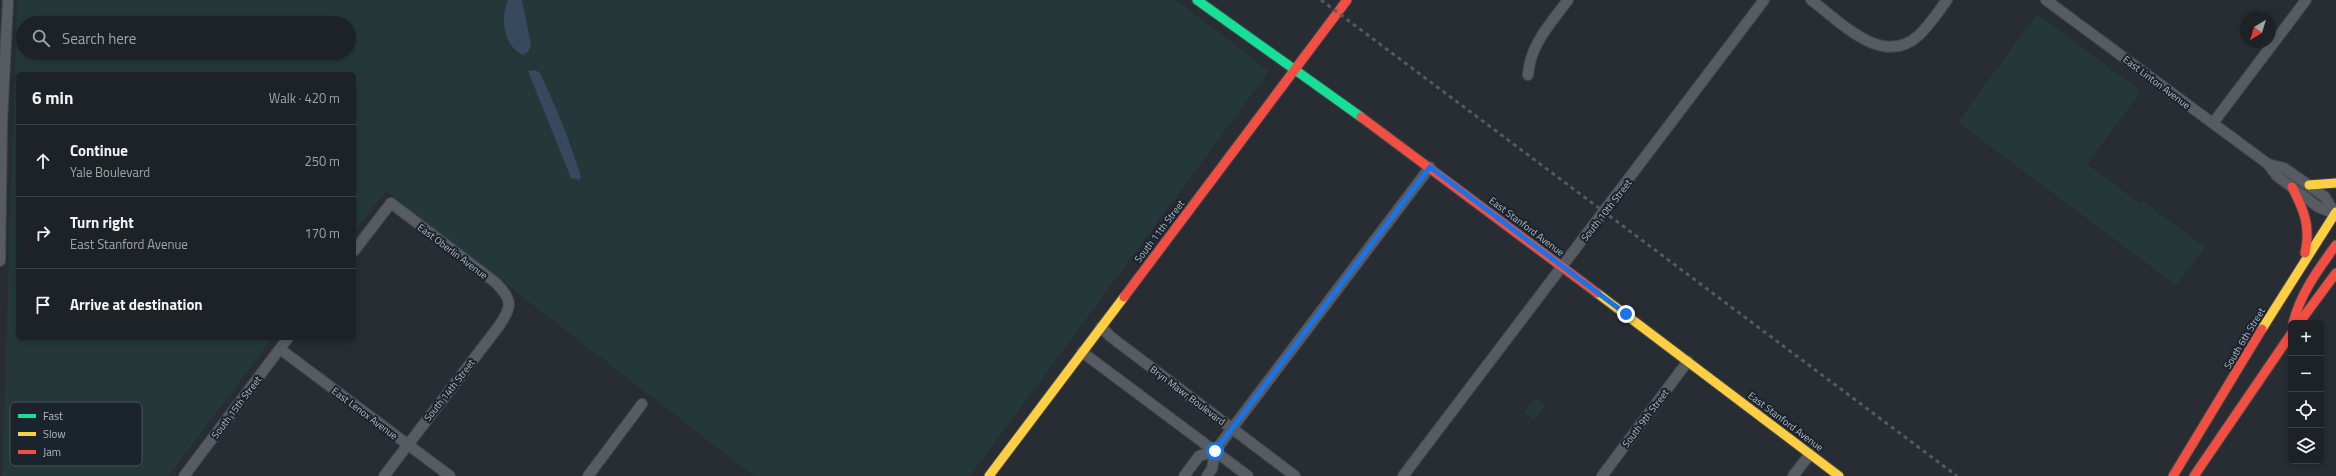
<!DOCTYPE html>
<html lang="en">
<head>
<meta charset="utf-8">
<style>
	:root { --surface:#1d2226; --page:#2a2f32; --text:#f1f3f6; --muted:#a0a4a7; --line:#3b3f43 }
	body { margin:0; font-family:"Titillium Web",sans-serif; background:var(--page); color:var(--text) }
	.controls { position:absolute; right:12px; bottom:12px; display:grid; overflow:hidden; border-radius:6px; box-shadow:0 2px 6px #0003 }
	.controls button { width:36px; height:36px; display:grid; place-items:center; padding:0; border:0; border-bottom:1px solid var(--line); background:var(--surface); color:var(--text); font:20px sans-serif }
	.compass { position:absolute; left:2240px; top:12px; width:36px; height:36px; border-radius:50%; background:var(--surface); box-shadow:0 2px 6px #0003; rotate:218deg }
	.stop { position:absolute; width:12px; height:12px; margin:-9px; border:3px solid #1a73e8; border-radius:50%; background:#fff }
	.stop.end { background:#1a73e8; border-color:#fff; box-shadow:0 1px 4px #0008 }
	.list { margin:0; padding:0; list-style:none }
	h2 { display:flex; justify-content:space-between; align-items:center; height:52px; margin:0; padding:0 16px; font-size:17px }
	h2 small { font-size:13px; font-weight:400; color:var(--muted) }
	.list li { display:grid; grid-template-columns:26px 1fr auto; gap:12px; align-items:center; box-sizing:border-box; height:72px; padding:0 16px; border-top:1px solid var(--line) }
	.list b { display:block; font-size:15px; white-space:nowrap }
	.list p { margin:0; font-size:13px; white-space:nowrap; color:var(--muted) }
	.list em { font-size:13px; font-style:normal; color:var(--muted) }
	.icon { flex:none; width:22px; height:22px; fill:none; stroke:currentColor; stroke-width:2; stroke-linecap:round; stroke-linejoin:round }
	.map { position:relative; flex:none; width:2336px; height:476px; overflow:hidden }
	.search { position:absolute; background:var(--surface); box-shadow:0 2px 6px #0003; left:16px; top:16px; width:340px; height:44px; display:flex; align-items:center; gap:10px; box-sizing:border-box; padding:0 14px; border-radius:22px; color:var(--muted); font-size:15px }
	.panel { position:absolute; background:var(--surface); box-shadow:0 2px 6px #0003; left:16px; top:72px; width:340px; height:268px; border-radius:6px }
	.map>svg:first-child { display:block }
</style>
</head>
<body>
<div class="map">
<svg width="2336" height="476" viewBox="0 0 2336 476">
	<rect width="100%" height="100%" fill="#272d33"/>
	<!-- green -->
	<g fill="#253839" fill-rule="evenodd">
		<path d="M17 0H1176L1269 71 970 476H754L386 191 354 232V74H18V338H273L168 476H2ZM23 23H349V53H23Z"/>
		<path d="M2037 14 2141 91 2087 164 2140 204 2143 201 2205 247 2176 285 1958 122Z"/>
		<path d="M1535 398 1545 405 1534 420 1524 412Z"/>
	</g>
	<!-- water -->
	<g fill="#37495d">
		<path d="M508 0H522L531 45 529 51 523 55C503 46 500 17 508 0Z"/>
		<path d="M535 70 540 73C556 107 570 141 581 177L579 180 571 178 528 71Z"/>
	</g>
	<g fill="none" stroke-linecap="round" stroke-linejoin="round">
		<!-- street casing -->
		<g stroke="#45494e" stroke-width="12">
			<g id="street">
				<path d="M1811 0C1840 21 1882 68 1918 36 1929 26 1938 12 1947 0"/>
				<path d="M2046 0 2268 164 2277 176 2318 207 2336 214"/>
				<path d="M1528 75C1530 45 1550 24 1568 0"/>
				<path d="M2213 123 2306 0"/>
				<path d="M2268 164 2284 168 2325 197 2335 214"/>
				<path d="M354 251 391 203 496 283C513 300 512 307 499 326L384 476"/>
				<path d="M0 261 2 121 8 0"/>
				<path d="M1101 327 1111 337 1295 476"/>
				<path d="M280 349 450 476"/>
				<path d="M1082 352 1248 476"/>
				<path d="M184 476 288 338"/>
				<path d="M588 476 642 404"/>
				<path d="M1184 476 1199 456 1215 451"/>
				<path d="M1207 476 1212 469 1215 451 1430 167"/>
				<path d="M1403 476 1764 0"/>
				<path d="M1602 476 1688 361"/>
				<path d="M1793 476 1810 454"/>
			</g>
		</g>
		<!-- fast casing -->
		<g stroke="#45494e" stroke-width="11">
			<path id="fast" d="M1197 0 1361 117"/>
		</g>
		<!-- slow casing -->
		<g stroke="#45494e" stroke-width="11">
			<g id="slow">
				<path d="M2309 185 2336 183"/>
				<path d="M1597 293 1839 476"/>
				<path d="M2262 329 2336 212"/>
				<path d="M989 476 1124 297"/>
			</g>
		</g>
		<!-- jam casing -->
		<g stroke="#45494e" stroke-width="11">
			<g id="jam">
				<path d="M1361 117 1597 293"/>
				<path d="M2292 187C2304 210 2311 227 2305 253"/>
				<path d="M1124 297 1347 0"/>
				<path d="M2293 323C2301 292 2318 270 2336 245"/>
				<path d="M2299 323 2336 273"/>
				<path d="M2173 476 2262 329"/>
				<path d="M2194 476 2291 334"/>
			</g>
		</g>
		<!-- street -->
		<use href="#street" stroke="#575c62" stroke-width="10"/>
		<!-- fast -->
		<use href="#fast" stroke="#16e098" stroke-width="9"/>
		<!-- slow -->
		<use href="#slow" stroke="#ffcf43" stroke-width="9"/>
		<!-- jam -->
		<use href="#jam" stroke="#f24e42" stroke-width="9"/>
		<!-- rail -->
		<path stroke="#565a5f" stroke-width="3" stroke-dasharray="4 4" stroke-linecap="butt" d="M1321 0 1957 476"/>
	</g>
	<g fill="none" stroke-linecap="round" stroke-linejoin="round">
		<!-- route -->
		<path stroke="#1a73e8" stroke-width="5" d="M1215 451 1430 167 1626 314"/>
	</g>
	<g text-anchor="middle" stroke-width="4" stroke-linejoin="round" paint-order="stroke">
		<!-- street labels -->
		<g font-size="10" fill="#b1bac5" stroke="#1b242d">
			<text transform="translate(2157 82) rotate(37)" y="4">East Linton Avenue</text>
			<text transform="translate(1606 210) rotate(-52)" y="4">South 10th Street</text>
			<text transform="translate(1527 226) rotate(37)" y="4">East Stanford Avenue</text>
			<text transform="translate(1159 231) rotate(-53)" y="4">South 11th Street</text>
			<text transform="translate(453 251) rotate(37)" y="4">East Oberlin Avenue</text>
			<text transform="translate(2244 338) rotate(-59)" y="4">South 6th Street</text>
			<text transform="translate(449 390) rotate(-52)" y="4">South 14th Street</text>
			<text transform="translate(1188 395) rotate(37)" y="4">Bryn Mawr Boulevard</text>
			<text transform="translate(236 407) rotate(-53)" y="4">South 15th Street</text>
			<text transform="translate(365 413) rotate(37)" y="4">East Lenox Avenue</text>
			<text transform="translate(1645 418) rotate(-53)" y="4">South 9th Street</text>
			<text transform="translate(1786 421) rotate(37)" y="4">East Stanford Avenue</text>
		</g>
	</g>
	<!-- legend -->
	<rect x="10" y="402" width="132" height="64" rx="6" fill="#1b242d" stroke="#48515b" stroke-width="1"/>
	<rect x="18" y="414" width="18" height="4" fill="#16e098"/>
	<rect x="18" y="432" width="18" height="4" fill="#ffcf43"/>
	<rect x="18" y="450" width="18" height="4" fill="#f24e42"/>
	<g font-size="11" fill="#b1bac5">
		<text x="43" y="420">Fast</text>
		<text x="43" y="438">Slow</text>
		<text x="43" y="456">Jam</text>
	</g>
</svg>
<div class="controls">
<button>+</button>
<button>−</button>
<button><svg class="icon" aria-label="locate" viewBox="0 0 24 24"><circle cx="12" cy="12" r="6"/><path d="M12 2v4M12 18v4M2 12h4M18 12h4"/></svg></button>
<button><svg class="icon" aria-label="layers" viewBox="0 0 24 24"><path d="M12 4l9 5-9 5-9-5zM3 14l9 5 9-5"/></svg></button>
</div>
<svg class="compass" viewBox="-18 -18 36 36"><path d="M0-13l5 13h-10z" fill="#e53935"/><path d="M0 13l5-13h-10z" fill="#a0a4a7"/></svg>
<div class="stop" style="left:1215px;top:451px"></div>
<div class="stop end" style="left:1626px;top:314px"></div>
<div class="search"><svg class="icon" aria-label="search" viewBox="0 0 24 24"><circle cx="10" cy="10" r="6"/><path d="M15 15l6 6"/></svg>Search here</div>
<section class="panel">
<h2>6 min<small>Walk · 420 m</small></h2>
<ul class="list">
<li><svg class="icon" aria-label="ahead" viewBox="0 0 24 24"><path d="M12 20V5M6 11l6-6 6 6"/></svg><div><b>Continue</b><p>Yale Boulevard</p></div><em>250 m</em></li>
<li><svg class="icon" aria-label="right" viewBox="0 0 24 24"><path d="M7 20v-9h11M14 6l5 5-5 5"/></svg><div><b>Turn right</b><p>East Stanford Avenue</p></div><em>170 m</em></li>
<li><svg class="icon" aria-label="arrive" viewBox="0 0 24 24"><path d="M6 21V4h12l-3 4 3 4H6"/></svg><div><b>Arrive at destination</b></div></li>
</ul>
</section>
</div>
</body>
</html>
